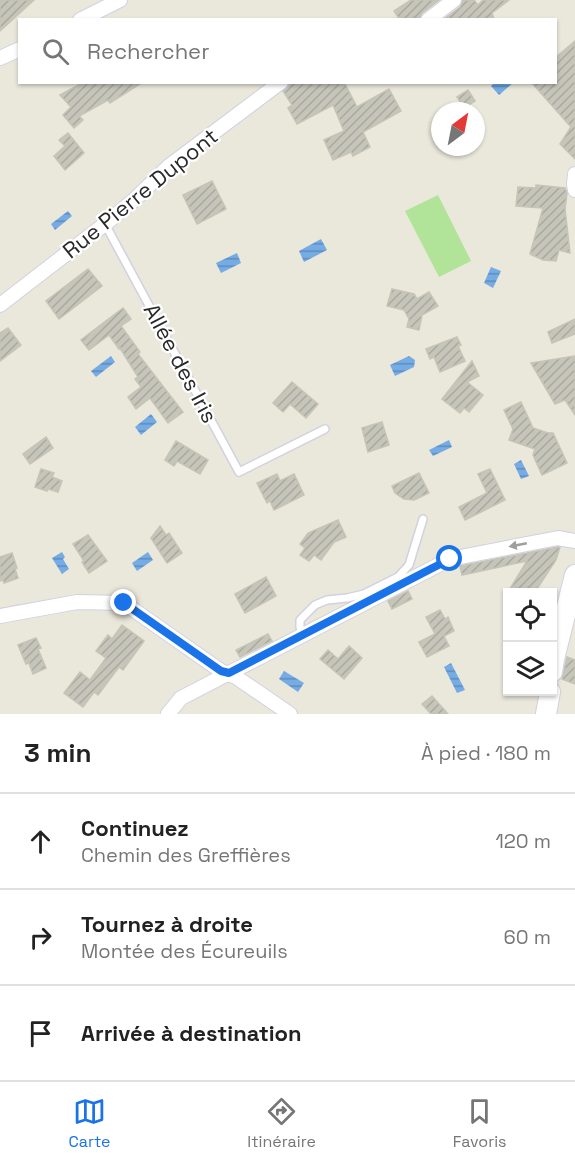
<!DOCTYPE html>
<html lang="fr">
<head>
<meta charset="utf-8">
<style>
	:root { --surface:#fff; --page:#f2f2f2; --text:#222; --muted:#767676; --line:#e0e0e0; --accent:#1a73e8 }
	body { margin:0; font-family:"Space Grotesk",sans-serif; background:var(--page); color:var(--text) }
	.controls { position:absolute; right:18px; bottom:18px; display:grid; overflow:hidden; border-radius:0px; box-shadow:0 2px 4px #0004 }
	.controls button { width:54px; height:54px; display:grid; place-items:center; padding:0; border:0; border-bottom:2px solid var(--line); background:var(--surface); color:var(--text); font:30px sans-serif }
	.compass { position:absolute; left:431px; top:102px; width:54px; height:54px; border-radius:50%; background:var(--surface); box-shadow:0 2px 4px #0004; rotate:32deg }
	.stop { position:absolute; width:18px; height:18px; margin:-14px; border:4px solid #1a73e8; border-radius:50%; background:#fff }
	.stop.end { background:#1a73e8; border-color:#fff; box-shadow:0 2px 6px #0008 }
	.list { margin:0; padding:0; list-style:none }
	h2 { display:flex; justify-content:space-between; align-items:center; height:78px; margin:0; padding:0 24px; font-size:26px }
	h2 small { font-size:20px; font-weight:400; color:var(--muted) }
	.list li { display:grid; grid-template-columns:39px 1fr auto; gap:18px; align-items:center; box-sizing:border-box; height:96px; padding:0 24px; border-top:2px solid var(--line) }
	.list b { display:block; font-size:22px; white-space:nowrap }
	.list p { margin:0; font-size:20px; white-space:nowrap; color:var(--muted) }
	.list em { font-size:20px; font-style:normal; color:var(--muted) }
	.icon { flex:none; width:33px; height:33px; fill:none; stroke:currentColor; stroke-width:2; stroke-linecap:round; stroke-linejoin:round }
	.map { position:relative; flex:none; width:575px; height:714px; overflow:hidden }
	.search { position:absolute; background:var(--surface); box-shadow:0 2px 4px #0004; left:18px; right:18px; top:18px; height:66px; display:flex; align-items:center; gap:15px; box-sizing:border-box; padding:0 21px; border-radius:0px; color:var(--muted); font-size:22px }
	.sheet { height:366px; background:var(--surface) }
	nav { display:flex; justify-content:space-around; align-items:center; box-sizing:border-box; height:84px; border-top:2px solid var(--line); background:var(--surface); font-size:16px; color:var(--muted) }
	nav a { display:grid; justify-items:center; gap:3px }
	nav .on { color:var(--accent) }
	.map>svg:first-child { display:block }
</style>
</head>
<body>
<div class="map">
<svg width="575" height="714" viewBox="0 0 575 714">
	<defs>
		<pattern id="water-rules" width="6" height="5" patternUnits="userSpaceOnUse" patternTransform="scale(1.5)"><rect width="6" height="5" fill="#75ace6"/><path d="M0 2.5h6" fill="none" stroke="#608cba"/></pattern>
		<pattern id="building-hatch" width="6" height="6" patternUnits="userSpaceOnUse" patternTransform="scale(1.5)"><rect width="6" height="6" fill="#c6c5ba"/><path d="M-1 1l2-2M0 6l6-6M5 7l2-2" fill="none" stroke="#aaa9a0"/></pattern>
	</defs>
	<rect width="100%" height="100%" fill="#eae7db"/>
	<!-- pitch -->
	<path fill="#b1e498" d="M438 195 471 261 439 277 405 211Z"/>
	<!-- water -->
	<g fill="url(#water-rules)">
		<path d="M495 82H513V83L499 95 491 86Z"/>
		<path d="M68 211 72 216 55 230 51 224Z"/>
		<path d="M321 239 327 250 304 262 299 251Z"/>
		<path d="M237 253 241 263 221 273 216 263Z"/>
		<path d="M491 267 501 271 493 288 484 283Z"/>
		<path d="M111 356 115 362 96 377 91 371Z"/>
		<path d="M409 356 415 360 414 367 395 376 390 365Z"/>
		<path d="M151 414 157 422 141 435 135 427Z"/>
		<path d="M449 440 452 447 433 456 429 450Z"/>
		<path d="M521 460 529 476 521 479 514 464Z"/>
		<path d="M62 552 65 557 63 559 69 569 62 574 52 558Z"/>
		<path d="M148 552 153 560 137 571 132 563Z"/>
		<path d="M451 663 465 690 457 693 444 667Z"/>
		<path d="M284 671 304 683 298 692 279 679Z"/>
	</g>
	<!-- building -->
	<g fill="url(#building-hatch)" stroke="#c5c4b5" stroke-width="1.5">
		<path d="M0 0H34L0 31Z"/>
		<path d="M411 0H439L422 13 419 20H400L394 11Z"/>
		<path d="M463 0H474L478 5 483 0H509L492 13 494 20H443L460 7Z"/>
		<path d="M575 41V159L560 144 571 127 531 82H555V58Z"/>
		<path d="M84 82H143L110 103 108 100 79 116 83 120 74 128 63 115 71 107 60 95Z"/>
		<path d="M290 82H344L357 107 389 89 401 111 363 132 370 147 353 156 351 152 333 160 324 140 344 131 333 105 297 124 288 108 292 105 283 91 289 86Z"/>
		<path d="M468 90 475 101 464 108 457 97Z"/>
		<path d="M68 133 84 153 65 170 54 156 65 146 59 140Z"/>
		<path d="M212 181 226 209 197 224 183 195Z"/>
		<path d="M536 185 565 188 567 193 565 209 570 253 559 250 556 261 543 260 530 254 543 208 516 206 518 187 536 188Z"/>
		<path d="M88 269 102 286 59 319 46 301Z"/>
		<path d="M392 289 414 294 417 299 429 292 438 306 422 315 419 330 407 327 409 319 404 310 387 306Z"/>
		<path d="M123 308 131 319 121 326 140 352 138 354 183 412 168 423 150 398 136 409 128 397 141 387 135 379 138 377 120 348 119 349 109 335 89 350 81 340Z"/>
		<path d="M575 319V334L552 343 548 332Z"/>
		<path d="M8 328 21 345 0 361V333Z"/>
		<path d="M457 337 461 345 458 346 465 361 440 372 434 357 430 359 426 349Z"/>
		<path d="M575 356V415L565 400 555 404 531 363Z"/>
		<path d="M472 361 479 376 467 382 483 395 469 412 464 408 460 413 442 399Z"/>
		<path d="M292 382 318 404 306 418 290 404 283 412 273 403Z"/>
		<path d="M521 402 533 428 548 433H553L567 463 542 475 533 455 535 449 509 440 513 429 504 410Z"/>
		<path d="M382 422 389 445 368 452 362 428Z"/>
		<path d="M46 437 53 448 30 464 23 454Z"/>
		<path d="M176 441 208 460 200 474 177 461 174 466 165 460Z"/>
		<path d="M41 469 54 473 52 477 62 481 58 492 48 489 47 491 35 487Z"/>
		<path d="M490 469 505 500 465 520 459 507 487 493 478 474Z"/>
		<path d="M419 473 429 493 414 500 404 499 395 493 392 486Z"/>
		<path d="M277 474 280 481 294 474 304 495 274 510 270 501 267 503 257 483Z"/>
		<path d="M338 520 346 537 334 542 321 560 314 555 309 561 300 555 305 548 300 544 308 533Z"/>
		<path d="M160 526 166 535 169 533 182 553 167 563 151 538Z"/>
		<path d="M88 535 107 561 89 573 82 562 84 561 73 544Z"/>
		<path d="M558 547H560L556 560 535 592H508L527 561 462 575 460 566Z"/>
		<path d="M12 553 17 568 15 569 18 578 4 583 3 580 0 581V557Z"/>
		<path d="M266 577 276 596 245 613 235 594Z"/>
		<path d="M408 591 412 599 392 609 388 601Z"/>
		<path d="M440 610 445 619 448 617 454 631 444 636 449 646 427 657 419 642 435 634 426 617Z"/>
		<path d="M122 625 144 641 123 670 119 667 98 695 94 692 83 707 64 693 80 672 90 680 106 658 96 651 108 635 112 639Z"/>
		<path d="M268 634 272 641 240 657 236 650Z"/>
		<path d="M36 638 41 648 38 649 46 668 33 674 29 663 26 664 18 645Z"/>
		<path d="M349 646 362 658 344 679 320 659 328 650 338 659Z"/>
		<path d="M567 657 575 660V684L562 679Z"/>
		<path d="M432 696 448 714H431L422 704Z"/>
	</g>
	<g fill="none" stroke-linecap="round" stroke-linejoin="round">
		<!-- lane casing -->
		<g stroke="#d2d1e1" stroke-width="10">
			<g id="lane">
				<path d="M105 224 239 472 325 429"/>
				<path d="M303 634 300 627V620L315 605 327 600 347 598 364 594 398 577 409 565 423 519"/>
			</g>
		</g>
		<!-- street casing -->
		<g stroke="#d2d1e1" stroke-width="16">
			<g id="street">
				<path d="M80 20 120 0"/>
				<path d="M428 20 454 0"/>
				<path d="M0 58 20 49"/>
				<path d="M575 174 574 184 575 190"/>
				<path d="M0 305 105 224 133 201 169 166 281 82"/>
				<path d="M0 616 77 602 124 603 221 671 236 677 290 714"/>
				<path d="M168 714 181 698 450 559 558 538 575 541"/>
			</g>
		</g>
		<!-- secondary casing -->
		<g stroke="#d2d1e1" stroke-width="22">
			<g id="secondary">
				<path d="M552 672 554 659 575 575"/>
				<path d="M546 714 550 692"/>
			</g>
		</g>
		<!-- lane -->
		<use href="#lane" stroke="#fff" stroke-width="7"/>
		<!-- street -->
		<use href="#street" stroke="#fff" stroke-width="14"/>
		<!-- secondary -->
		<use href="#secondary" stroke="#fff" stroke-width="20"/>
	</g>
	<!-- one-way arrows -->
	<defs><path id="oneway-solid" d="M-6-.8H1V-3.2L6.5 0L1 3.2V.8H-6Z" transform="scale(1.5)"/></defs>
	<use fill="#9f9f9f" href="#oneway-solid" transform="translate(518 545) rotate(169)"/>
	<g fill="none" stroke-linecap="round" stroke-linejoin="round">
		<!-- route -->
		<path stroke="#1a73e8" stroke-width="8" d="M124 603 221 671 229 673 450 559"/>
	</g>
	<g text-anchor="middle" stroke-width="4.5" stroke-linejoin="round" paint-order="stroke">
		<!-- street labels -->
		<g font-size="22" fill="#292929" stroke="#fff">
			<text transform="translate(140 193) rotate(-39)" y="8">Rue Pierre Dupont</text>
			<text transform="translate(181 363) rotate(62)" y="8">Allée des Iris</text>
		</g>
	</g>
</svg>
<div class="controls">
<button><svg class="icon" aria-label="locate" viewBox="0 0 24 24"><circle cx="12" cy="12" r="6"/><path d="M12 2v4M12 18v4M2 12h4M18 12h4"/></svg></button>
<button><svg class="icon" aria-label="layers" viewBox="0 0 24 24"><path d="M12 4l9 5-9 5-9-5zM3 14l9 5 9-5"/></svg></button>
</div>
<svg class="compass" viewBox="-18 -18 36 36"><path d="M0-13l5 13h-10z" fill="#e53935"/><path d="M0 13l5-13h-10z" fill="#767676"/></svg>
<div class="stop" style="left:450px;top:559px"></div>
<div class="stop end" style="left:124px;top:603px"></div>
<div class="search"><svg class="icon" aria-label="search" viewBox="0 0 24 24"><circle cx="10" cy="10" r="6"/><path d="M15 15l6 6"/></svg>Rechercher</div>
</div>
<section class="sheet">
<h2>3 min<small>À pied · 180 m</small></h2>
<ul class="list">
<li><svg class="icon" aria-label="ahead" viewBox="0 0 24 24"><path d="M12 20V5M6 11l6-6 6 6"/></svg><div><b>Continuez</b><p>Chemin des Greffières</p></div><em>120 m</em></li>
<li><svg class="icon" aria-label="right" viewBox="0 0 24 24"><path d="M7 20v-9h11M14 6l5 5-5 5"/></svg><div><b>Tournez à droite</b><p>Montée des Écureuils</p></div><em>60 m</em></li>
<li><svg class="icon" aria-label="arrive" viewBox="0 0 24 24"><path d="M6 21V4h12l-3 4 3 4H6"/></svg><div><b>Arrivée à destination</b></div></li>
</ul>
</section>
<nav>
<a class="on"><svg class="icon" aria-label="map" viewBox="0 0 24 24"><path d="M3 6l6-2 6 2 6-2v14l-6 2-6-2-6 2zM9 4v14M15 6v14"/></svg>Carte</a>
<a><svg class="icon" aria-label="directions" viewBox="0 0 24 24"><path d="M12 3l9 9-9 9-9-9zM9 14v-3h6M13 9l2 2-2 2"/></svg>Itinéraire</a>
<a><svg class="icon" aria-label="saved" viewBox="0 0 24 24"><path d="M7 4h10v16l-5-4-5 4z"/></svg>Favoris</a>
</nav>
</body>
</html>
